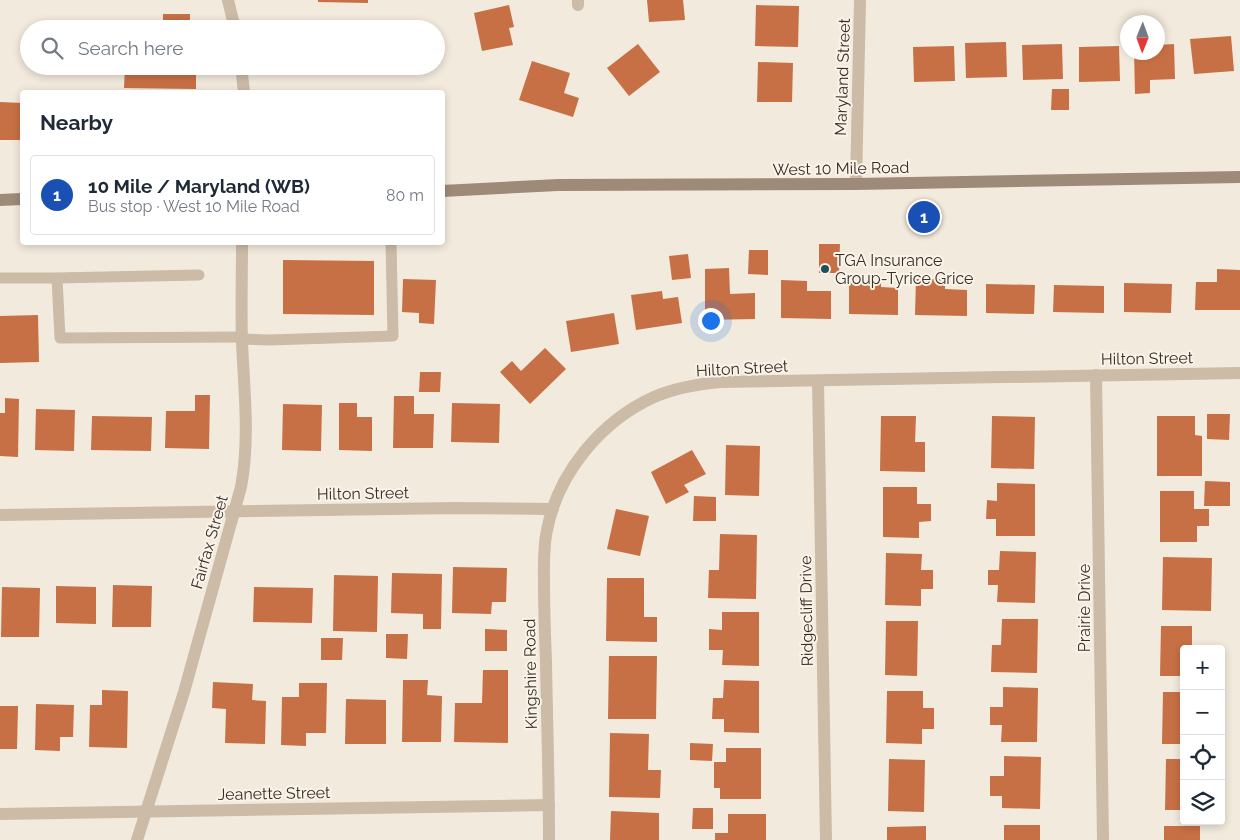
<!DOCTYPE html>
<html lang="en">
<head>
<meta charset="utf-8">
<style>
	:root { --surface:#fff; --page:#f2f2f3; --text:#1f2937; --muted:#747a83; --line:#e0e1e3; --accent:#db2777 }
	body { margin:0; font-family:Raleway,sans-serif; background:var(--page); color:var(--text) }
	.controls { position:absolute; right:15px; bottom:15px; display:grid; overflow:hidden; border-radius:5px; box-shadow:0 2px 8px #0003 }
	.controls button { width:45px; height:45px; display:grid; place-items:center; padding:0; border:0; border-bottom:1px solid var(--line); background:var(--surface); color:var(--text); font:25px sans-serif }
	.compass { position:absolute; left:1120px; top:15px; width:45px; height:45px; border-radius:50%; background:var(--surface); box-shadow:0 2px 8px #0003; rotate:181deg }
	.you { position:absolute; left:710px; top:320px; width:18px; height:18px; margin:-12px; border:4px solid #fff; border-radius:50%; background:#1a73e8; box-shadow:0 0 0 8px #1a73e833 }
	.badge { display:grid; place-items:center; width:32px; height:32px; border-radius:50%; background:var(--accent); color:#fff; font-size:16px; font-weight:700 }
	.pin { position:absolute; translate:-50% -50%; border:2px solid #fff; box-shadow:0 1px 5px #0006 }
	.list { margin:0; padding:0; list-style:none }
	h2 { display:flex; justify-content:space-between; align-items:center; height:65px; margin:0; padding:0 20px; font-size:21px }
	h2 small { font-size:16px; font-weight:400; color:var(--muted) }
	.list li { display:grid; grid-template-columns:32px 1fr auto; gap:15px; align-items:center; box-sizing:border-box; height:80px; margin:0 10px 10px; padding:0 10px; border:1px solid var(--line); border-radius:5px }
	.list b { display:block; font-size:19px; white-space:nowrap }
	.list p { margin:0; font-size:16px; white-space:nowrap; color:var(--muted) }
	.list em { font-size:16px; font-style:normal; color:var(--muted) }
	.icon { flex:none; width:28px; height:28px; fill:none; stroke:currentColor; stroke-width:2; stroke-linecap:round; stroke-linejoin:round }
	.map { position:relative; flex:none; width:1240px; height:840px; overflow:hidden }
	.search { position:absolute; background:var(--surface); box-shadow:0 2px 8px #0003; left:20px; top:20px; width:425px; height:55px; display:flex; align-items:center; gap:12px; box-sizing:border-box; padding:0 18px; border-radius:28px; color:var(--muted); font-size:19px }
	.panel { position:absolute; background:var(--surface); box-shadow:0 2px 8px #0003; left:20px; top:90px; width:425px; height:155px; border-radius:5px }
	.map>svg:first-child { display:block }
</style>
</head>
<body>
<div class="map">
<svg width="1240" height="840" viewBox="0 0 1240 840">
	<rect width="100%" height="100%" fill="#f2eadc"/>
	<!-- building -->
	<g fill="#c77045">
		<path d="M318 0H368V3L318 2Z"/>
		<path d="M647 0H683L685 20 649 22Z"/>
		<path d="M509 5 514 27 509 28 513 45 482 51 474 13Z"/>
		<path d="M756 5 799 6 798 47 755 46Z"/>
		<rect x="163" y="14" width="27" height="15"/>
		<path d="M1231 36 1234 71 1194 74 1190 39Z"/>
		<path d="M1006 42 1007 77 966 78 965 43Z"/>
		<path d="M638 44 660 72 629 96 607 68Z"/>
		<path d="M1062 44 1063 79 1023 80 1022 45Z"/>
		<path d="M1174 44 1175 79 1150 80V93L1135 94 1134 52H1158V45Z"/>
		<path d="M954 46 955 81 914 82 913 47Z"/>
		<path d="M1119 46 1120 81 1079 82V47Z"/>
		<path d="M532 61 570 73 564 93 579 98 573 117 519 100Z"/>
		<path d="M758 62 793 63 792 102H757Z"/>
		<path d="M125 66H196V89L124 88Z"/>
		<path d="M1052 89H1069V110H1051Z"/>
		<path d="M0 102 22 103V140H0Z"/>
		<path d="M819 244H840L839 273H819Z"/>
		<path d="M749 250H768V275L748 274Z"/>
		<path d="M688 254 691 278 672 280 669 256Z"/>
		<path d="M283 260 374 261V315L283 314Z"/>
		<path d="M729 268 730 294 755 293V319L705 320V269Z"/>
		<path d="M1217 269 1240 270V310H1195L1196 282H1217Z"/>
		<path d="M403 279 436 280 434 324 419 323V313L402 312Z"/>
		<path d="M916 279H945V289L967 290V316L915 315Z"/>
		<path d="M781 280 807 281V291H831V319L781 318Z"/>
		<path d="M849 281 881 282V287L898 288V315L849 314Z"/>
		<path d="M1124 283 1172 284 1171 313 1124 312Z"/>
		<path d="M986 284 1035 285 1034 314 986 313Z"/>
		<path d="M1054 285 1104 286V313L1053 312Z"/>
		<path d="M662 291 663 299 678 297 682 323 636 330 631 295Z"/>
		<path d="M614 313 619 344 571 352 566 321Z"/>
		<path d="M38 315 39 362 0 363V316Z"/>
		<path d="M545 348 566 369 530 404 500 372 512 361 521 371Z"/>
		<path d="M420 372H441L440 392H419Z"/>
		<path d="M195 395H210L209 449 165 448 166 411H195Z"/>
		<path d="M394 396H414V414H434L433 448H393Z"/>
		<path d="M5 398 19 399 18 457 0 456V413H5Z"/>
		<path d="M339 403H357V417H372V451L339 450Z"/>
		<path d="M452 403 500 404 499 443 451 442Z"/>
		<path d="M283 404 322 405 321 451 282 450Z"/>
		<path d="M36 409 75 410 74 451 35 450Z"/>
		<path d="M1207 414H1230L1229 440 1207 439Z"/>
		<path d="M92 416 152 417 151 451 91 450Z"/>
		<path d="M881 416H916L915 442H925V472L880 471Z"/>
		<path d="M992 416 1035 417 1034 469 991 468Z"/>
		<path d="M1157 416H1195V435L1202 436V476H1157Z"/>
		<path d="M726 445 760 446 759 496 725 495Z"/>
		<path d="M692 450 706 474 684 485 689 492 666 504 651 472Z"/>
		<path d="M1205 481 1230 482V506H1204Z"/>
		<path d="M997 483 1035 484V536H996V519H986L987 500 997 501Z"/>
		<path d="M883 487H917V504H931V521L919 522V538L883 537Z"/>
		<path d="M1160 491H1194V509H1209V526H1197V542H1160Z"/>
		<path d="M694 496 716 497V521H693Z"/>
		<path d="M616 509 649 516 640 556 607 549Z"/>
		<path d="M720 534 757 535 756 599 708 598 709 570H719Z"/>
		<path d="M1000 551 1036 552 1035 603 997 602 998 585H988V570H999Z"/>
		<path d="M886 553 922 554 921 570H933V589H921V606L885 605Z"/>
		<path d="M1163 557 1212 558 1211 611 1162 610Z"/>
		<path d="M453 567 507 568 506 602H492L491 614 452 613Z"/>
		<path d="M392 573 442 574 441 629H423V614L391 613Z"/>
		<path d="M334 575 378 576 377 632 333 631Z"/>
		<path d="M607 578H644V617H657V642L606 641Z"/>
		<path d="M113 585 152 586 151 627H112Z"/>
		<path d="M56 586 96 587V624L56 623Z"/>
		<path d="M2 587 40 588 39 637H1Z"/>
		<path d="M254 587 313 588 312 623 253 622Z"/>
		<path d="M722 612H759V666L722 665 723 650H709V629L722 630Z"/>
		<path d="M1002 619H1038L1037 673 991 672 992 645H1001Z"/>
		<path d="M886 621H918L917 676 885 675Z"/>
		<path d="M1161 626H1192V649H1184V676H1160Z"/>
		<path d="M485 629 507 630V651H485Z"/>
		<path d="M386 634H408L407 659 386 658Z"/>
		<path d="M321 638H343L342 660H321Z"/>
		<path d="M609 656H657L656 719H608Z"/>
		<path d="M483 670H508V743L454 742 455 703H482Z"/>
		<path d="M403 680H428L427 695 442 696 441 742H402Z"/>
		<path d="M724 680 759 681V733L724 732V719H712L713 698H723Z"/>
		<path d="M213 682 253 684 252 700 266 701 265 744 225 743 226 709 212 708Z"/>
		<path d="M299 683H327L326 733H306V746L281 745 282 697H299Z"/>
		<path d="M1003 687 1038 688 1037 742H1001L1002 725H990V707H1003Z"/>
		<path d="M102 690 128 691 127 748 89 747 90 705H102Z"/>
		<path d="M887 691H923V708H934V729H922V744L886 743Z"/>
		<path d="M1163 692H1184V744H1162Z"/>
		<path d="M346 699 386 700V744H345Z"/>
		<path d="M36 704 74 705 73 737H60V751L35 750Z"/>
		<path d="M0 706H18L17 749H0Z"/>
		<path d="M610 733 649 734 648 770H661L660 798 609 797Z"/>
		<path d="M690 743 713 744 712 761 690 760Z"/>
		<path d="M726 748H761V799H720V788H714V762H726Z"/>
		<path d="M1004 756 1041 757 1040 809 1002 808V796H990V776H1004Z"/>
		<path d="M889 759 925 760 924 812 888 811Z"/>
		<path d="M1166 759H1184V810H1165Z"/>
		<path d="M693 808H713V829H692Z"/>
		<path d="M611 811 659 813V840H610Z"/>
		<path d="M728 814H766V840H715V833H728Z"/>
		<rect x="1004" y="825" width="36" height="15"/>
		<path d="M926 826V840H887V827Z"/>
		<rect x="1164" y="826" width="36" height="14"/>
	</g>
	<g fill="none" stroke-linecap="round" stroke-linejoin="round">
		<!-- lane -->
		<g stroke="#cbbba7" stroke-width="11">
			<path d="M0 278H57L60 338 242 337"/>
			<path d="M57 278 199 275"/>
			<path d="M242 339 269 340 393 336 391 242"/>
		</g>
		<!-- street -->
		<g stroke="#cbbba7" stroke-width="12">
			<path d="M228 0 235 29"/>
			<path d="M578 0V5"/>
			<path d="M241 66 244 92"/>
			<path d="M856 184 860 0"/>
			<path d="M1096 375 1103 840"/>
			<path d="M818 381 826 840"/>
			<path d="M0 515 456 508 553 509"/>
			<path d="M0 814 549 805"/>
			<path d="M137 840 184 692 241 487C250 439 244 390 242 342 241 309 242 276 242 242"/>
			<path d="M549 840C549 781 547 722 546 662 545 636 544 610 544 583 544 566 543 548 547 530 558 473 601 421 654 397 675 388 698 384 720 382L1240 373"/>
		</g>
		<!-- secondary -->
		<g stroke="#9e8a79" stroke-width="12">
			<path d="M442 191 558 185 856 184 1240 177"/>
			<path d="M0 200 22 199"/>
		</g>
	</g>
	<!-- markers -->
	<circle fill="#1d5059" stroke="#faf3e8" stroke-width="2" cx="825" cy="269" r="5"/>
	<g text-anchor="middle" stroke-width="4" stroke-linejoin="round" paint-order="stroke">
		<!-- street labels -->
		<g font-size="16" fill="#372e28" stroke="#faf3e8">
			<text transform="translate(842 77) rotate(-88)" y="6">Maryland Street</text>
			<text transform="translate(841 168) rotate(-1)" y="6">West 10 Mile Road</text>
			<text transform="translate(1147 358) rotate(-1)" y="6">Hilton Street</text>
			<text transform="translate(742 368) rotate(-3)" y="6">Hilton Street</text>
			<text transform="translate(363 493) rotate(-1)" y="6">Hilton Street</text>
			<text transform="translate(209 542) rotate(-74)" y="6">Fairfax Street</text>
			<text transform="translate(1084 608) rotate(-90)" y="6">Prairie Drive</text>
			<text transform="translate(806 611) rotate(-91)" y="6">Ridgecliff Drive</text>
			<text transform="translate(530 674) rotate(-91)" y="6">Kingshire Road</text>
			<text transform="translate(274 793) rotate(-1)" y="6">Jeanette Street</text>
		</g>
		<!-- poi labels -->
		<g font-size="16" fill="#372e28" stroke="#faf3e8" text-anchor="start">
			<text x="835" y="266">TGA Insurance<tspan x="835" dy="18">Group-Tyrice Grice</tspan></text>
		</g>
	</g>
</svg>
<div class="controls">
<button>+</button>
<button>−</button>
<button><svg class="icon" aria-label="locate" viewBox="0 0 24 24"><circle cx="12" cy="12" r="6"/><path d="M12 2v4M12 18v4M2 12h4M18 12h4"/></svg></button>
<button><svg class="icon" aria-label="layers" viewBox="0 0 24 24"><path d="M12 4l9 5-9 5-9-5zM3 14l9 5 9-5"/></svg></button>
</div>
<svg class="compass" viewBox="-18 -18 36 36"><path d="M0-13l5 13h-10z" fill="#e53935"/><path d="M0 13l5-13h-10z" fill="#747a83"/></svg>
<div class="you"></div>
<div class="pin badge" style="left:924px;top:217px;background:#1a4fb4">1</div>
<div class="search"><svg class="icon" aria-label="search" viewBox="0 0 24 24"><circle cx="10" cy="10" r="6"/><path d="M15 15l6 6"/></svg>Search here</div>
<section class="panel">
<h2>Nearby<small></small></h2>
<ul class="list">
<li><span class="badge" style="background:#1a4fb4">1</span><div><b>10 Mile / Maryland (WB)</b><p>Bus stop · West 10 Mile Road</p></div><em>80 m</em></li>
</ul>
</section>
</div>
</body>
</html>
